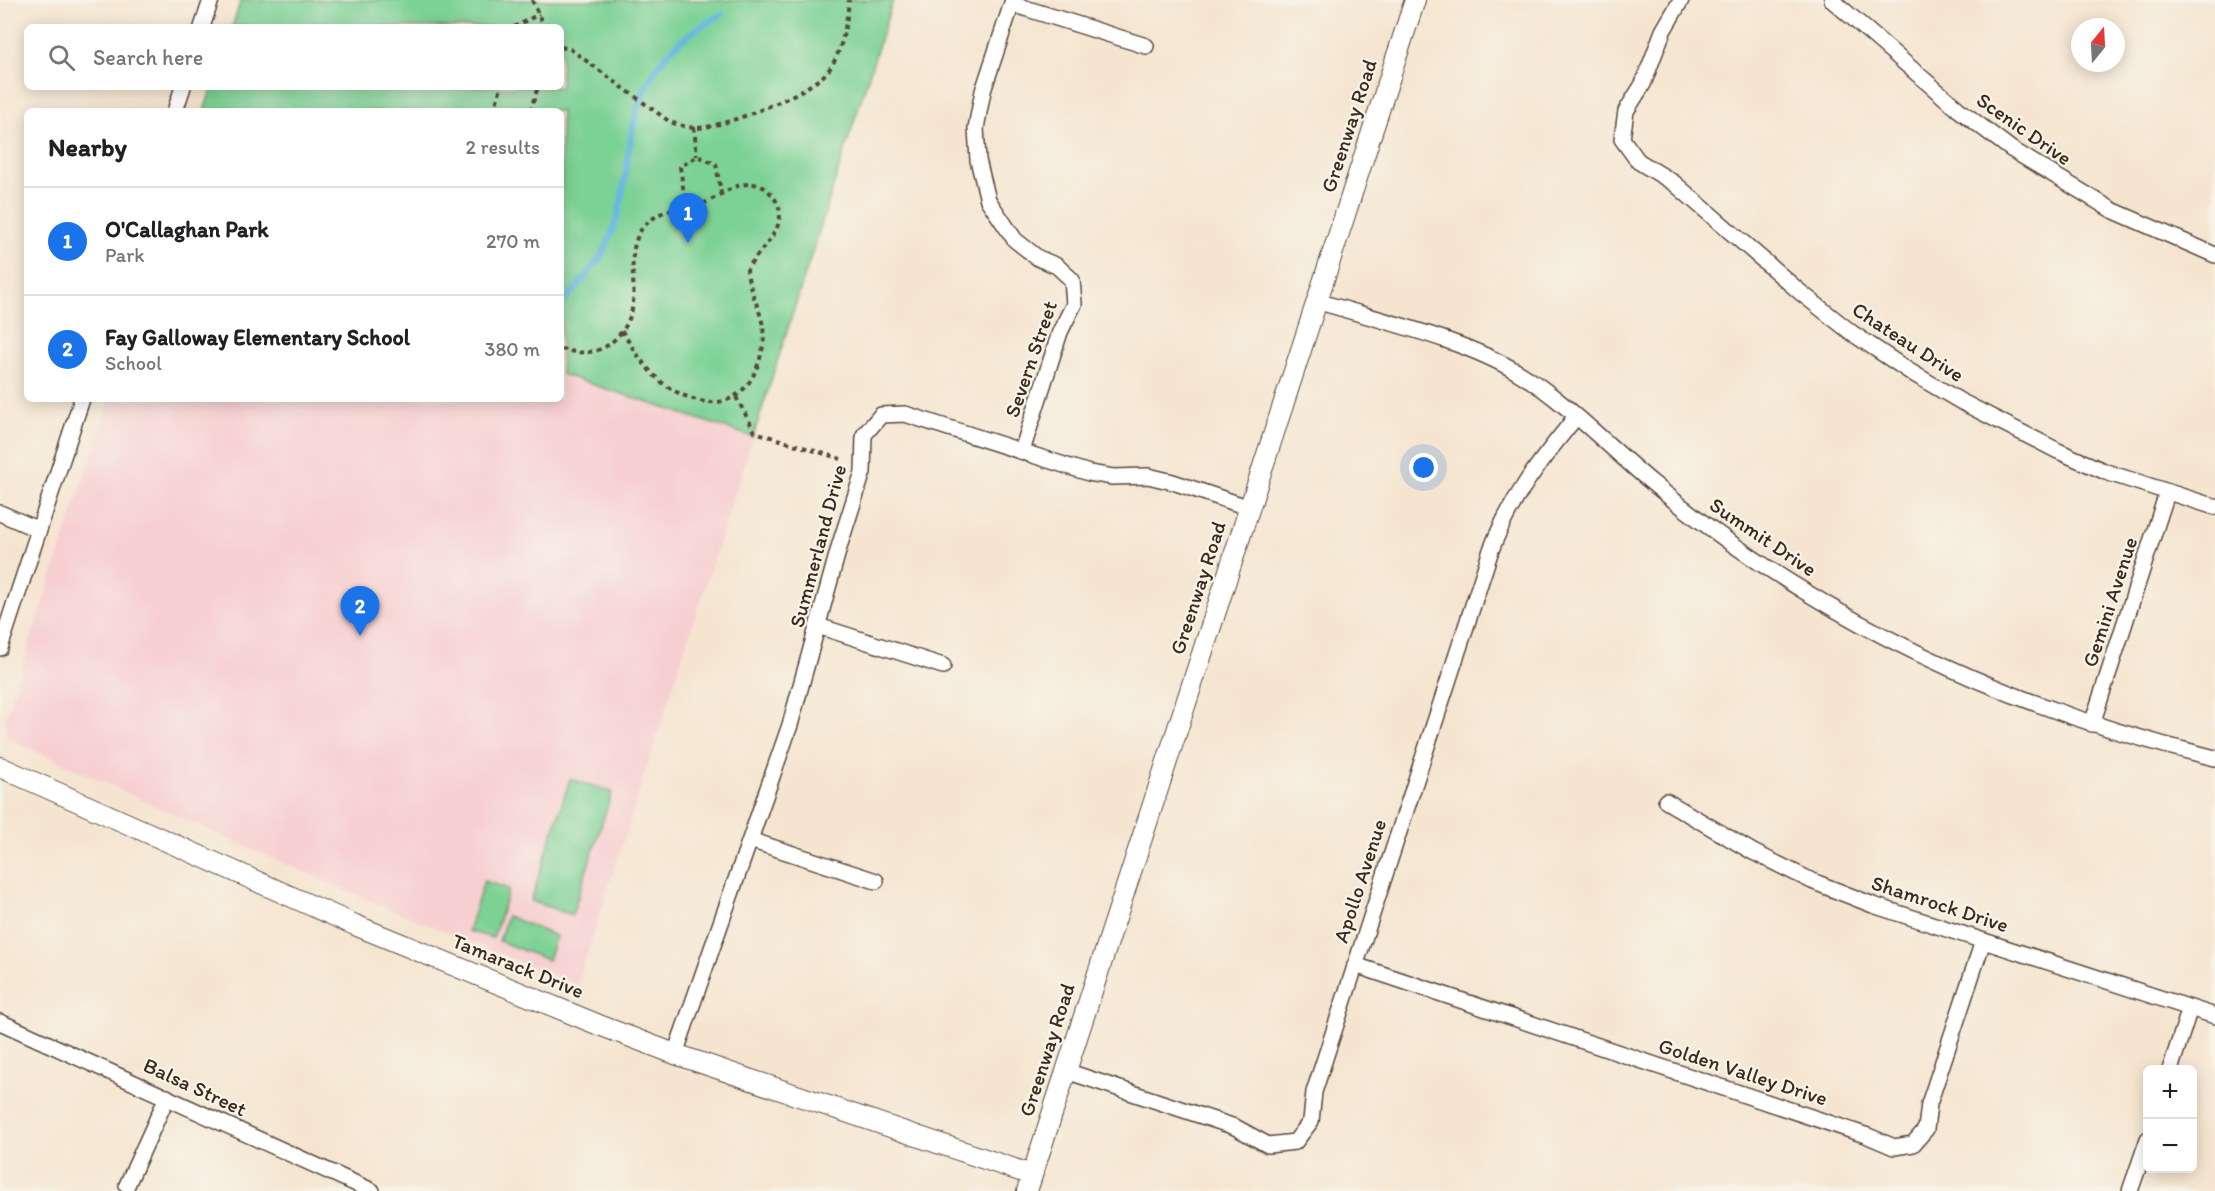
<!DOCTYPE html>
<html lang="en">
<head>
<meta charset="utf-8">
<style>
	:root { --surface:#fff; --page:#f2f2f2; --text:#202124; --muted:#757577; --line:#e0e0e0; --accent:#1a73e8 }
	body { margin:0; font-family:Itim,sans-serif; background:var(--page); color:var(--text) }
	.controls { position:absolute; right:18px; bottom:18px; display:grid; overflow:hidden; border-radius:9px; box-shadow:0 3px 15px #0003 }
	.controls button { width:54px; height:54px; display:grid; place-items:center; padding:0; border:0; border-bottom:2px solid var(--line); background:var(--surface); color:var(--text); font:30px sans-serif }
	.compass { position:absolute; left:2071px; top:18px; width:54px; height:54px; border-radius:50%; background:var(--surface); box-shadow:0 3px 15px #0003; rotate:18deg }
	.you { position:absolute; left:1424px; top:468px; width:21px; height:21px; margin:-15px; border:4px solid #fff; border-radius:50%; background:#1a73e8; box-shadow:0 0 0 9px #1a73e833 }
	.badge { display:grid; place-items:center; width:39px; height:39px; border-radius:50%; background:var(--accent); color:#fff; font-size:20px; font-weight:700 }
	.pin { position:absolute; translate:-50% -50px; filter:drop-shadow(0 2px 3px #0008) }
	.pin::after { content:''; position:absolute; top:32px; width:21px; height:18px; background:inherit; clip-path:polygon(0 0,100% 0,50% 100%) }
	.list { margin:0; padding:0; list-style:none }
	h2 { display:flex; justify-content:space-between; align-items:center; height:78px; margin:0; padding:0 24px; font-size:26px }
	h2 small { font-size:20px; font-weight:400; color:var(--muted) }
	.list li { display:grid; grid-template-columns:39px 1fr auto; gap:18px; align-items:center; box-sizing:border-box; height:108px; padding:0 24px; border-top:2px solid var(--line) }
	.list b { display:block; font-size:22px; white-space:nowrap }
	.list p { margin:0; font-size:20px; white-space:nowrap; color:var(--muted) }
	.list em { font-size:20px; font-style:normal; color:var(--muted) }
	.icon { flex:none; width:33px; height:33px; fill:none; stroke:currentColor; stroke-width:2; stroke-linecap:round; stroke-linejoin:round }
	.map { position:relative; flex:none; width:2215px; height:1191px; overflow:hidden }
	.search { position:absolute; background:var(--surface); box-shadow:0 3px 15px #0003; left:24px; top:24px; width:540px; height:66px; display:flex; align-items:center; gap:15px; box-sizing:border-box; padding:0 21px; border-radius:9px; color:var(--muted); font-size:22px }
	.panel { position:absolute; background:var(--surface); box-shadow:0 3px 15px #0003; left:24px; top:108px; width:540px; height:294px; border-radius:9px }
	.map>svg:first-child { display:block }
</style>
</head>
<body>
<div class="map">
<svg width="2215" height="1191" viewBox="0 0 2215 1191">
	<rect width="100%" height="100%" fill="#f7f3e8"/>
	<filter id="ink" filterUnits="userSpaceOnUse"><feTurbulence type="fractalNoise" baseFrequency=".0167" numOctaves="2"/><feDisplacementMap in="SourceGraphic" scale="12" xChannelSelector="R" yChannelSelector="G"/><feConvolveMatrix kernelMatrix="1 2 1 2 8 2 1 2 1" color-interpolation-filters="sRGB"/></filter>
	<filter id="wash" filterUnits="userSpaceOnUse"><feTurbulence type="fractalNoise" baseFrequency=".008" numOctaves="4" result="noise"/><feDisplacementMap in="SourceGraphic" scale="24" xChannelSelector="R" yChannelSelector="G"/><feGaussianBlur stdDeviation="1.35" result="paint"/><feColorMatrix in="noise" values="0 0 0 0 0 0 0 0 0 0 0 0 0 0 0 0 0 1.4 0 .05"/><feComposite in="paint" operator="in"/></filter>
	<g filter="url(#wash)">
		<rect width="100%" height="100%" fill="#f5e5d0"/>
		<!-- built -->
		<path fill="#f7cfd1" d="M561 374 753 437 577 985 387 908 219 835 18 743 7 736 5 719 110 399H561Z"/>
		<!-- green -->
		<g fill="#7cd194" stroke="#5c7e59" stroke-width="1.5">
			<path d="M241 0H893L753 437 561 374V111H204L212 87H561V27H232Z"/>
			<path d="M570 779 612 792 572 915 531 901Z"/>
			<path d="M484 881 509 889 493 938 468 931Z"/>
			<path d="M507 916 556 936 548 960 499 941Z"/>
		</g>
		<g fill="none" stroke-linecap="round" stroke-linejoin="round">
			<!-- stream -->
			<path stroke="#66b7e1" stroke-width="6" d="M561 303C576 290 598 264 606 246 640 177 613 107 676 45 689 32 707 23 722 14"/>
		</g>
	</g>
	<g filter="url(#ink)">
		<g fill="none" stroke-linecap="round" stroke-linejoin="round">
			<!-- minor casing -->
			<g stroke="#574639" stroke-width="18">
				<g id="minor">
					<path d="M1013 0 983 91 976 128 978 160 988 200 1015 240 1038 258 1057 266 1072 280 1074 304 1060 332 1022 451"/>
					<path d="M1681 0 1663 31 1643 84 1626 111 1622 139 1638 161 1674 183 1800 292 1852 333 1909 371 1960 401 2058 451 2106 472 2215 507"/>
					<path d="M1832 0 1958 109 2011 149 2112 210 2215 255"/>
					<path d="M1012 4 1146 46"/>
					<path d="M202 27 211 0"/>
					<path d="M175 111 183 87"/>
					<path d="M1317 301C1381 321 1463 339 1519 373 1564 400 1609 447 1650 481 1698 521 1750 558 1804 591 1931 669 2070 723 2215 758"/>
					<path d="M0 513 39 530"/>
					<path d="M818 626 943 666"/>
					<path d="M0 648 82 399"/>
					<path d="M2092 724 2167 493"/>
					<path d="M1666 801 1753 852 1812 881 1873 905 2215 1016"/>
					<path d="M750 840 876 881"/>
					<path d="M1355 965 1868 1136 1894 1147 1913 1144 1926 1129 1929 1104 1983 941"/>
					<path d="M0 1022 372 1191"/>
					<path d="M675 1054 790 725 840 544 863 472 864 435 881 415 905 414 1089 473 1113 477 1148 476 1173 482 1250 508"/>
					<path d="M2170 1070 2190 1008"/>
					<path d="M1066 1071 1235 1127 1268 1145 1295 1142 1311 1121 1314 1092 1491 550C1512 496 1540 461 1576 417"/>
					<path d="M127 1185 167 1097"/>
					<path d="M2130 1191 2148 1139"/>
				</g>
			</g>
			<!-- tertiary casing -->
			<g stroke="#574639" stroke-width="22">
				<g id="tertiary">
					<path d="M0 767 355 925 599 1025 675 1054 1032 1175"/>
					<path d="M1027 1191 1415 0"/>
				</g>
			</g>
			<!-- path -->
			<g stroke="#574639" stroke-width="4" stroke-dasharray="4.5 4.5" stroke-linecap="butt">
				<path d="M532 0 544 27"/>
				<path d="M514 27 539 14"/>
				<path d="M561 47 570 49 670 122C679 125 688 128 697 128 726 127 810 93 828 71 842 53 847 22 849 0"/>
				<path d="M494 111 501 87"/>
				<path d="M530 111 538 87"/>
				<path d="M694 127 697 156"/>
				<path d="M686 207 680 167 697 156 716 164 721 193"/>
				<path d="M561 349C579 354 598 355 613 341 652 306 619 266 641 230 645 224 652 219 658 215 670 208 684 208 698 205 715 201 729 185 748 184 757 183 766 187 772 195 796 224 759 247 747 270 749 296 768 318 763 346 753 398 721 417 673 390 651 378 635 352 622 331"/>
				<path d="M736 397 755 432 841 459"/>
			</g>
			<!-- minor -->
			<use href="#minor" stroke="#fff" stroke-width="15"/>
			<!-- tertiary -->
			<use href="#tertiary" stroke="#fff" stroke-width="20"/>
		</g>
	</g>
	<g text-anchor="middle" stroke-width="4.5" stroke-linejoin="round" paint-order="stroke">
		<!-- street labels -->
		<g font-size="21" fill="#3b2a1e" stroke="#f7f3e8">
			<text transform="translate(1349 126) rotate(-72)" y="7">Greenway Road</text>
			<text transform="translate(2024 129) rotate(35)" y="7">Scenic Drive</text>
			<text transform="translate(1908 342) rotate(33)" y="7">Chateau Drive</text>
			<text transform="translate(1031 359) rotate(-71)" y="7">Severn Street</text>
			<text transform="translate(1763 537) rotate(34)" y="7">Summit Drive</text>
			<text transform="translate(818 546) rotate(-75)" y="7">Summerland Drive</text>
			<text transform="translate(1198 588) rotate(-72)" y="7">Greenway Road</text>
			<text transform="translate(2110 602) rotate(-72)" y="7">Gemini Avenue</text>
			<text transform="translate(1360 881) rotate(-72)" y="7">Apollo Avenue</text>
			<text transform="translate(1940 904) rotate(18)" y="7">Shamrock Drive</text>
			<text transform="translate(518 966) rotate(22)" y="7">Tamarack Drive</text>
			<text transform="translate(1047 1050) rotate(-72)" y="7">Greenway Road</text>
			<text transform="translate(1743 1072) rotate(18)" y="7">Golden Valley Drive</text>
			<text transform="translate(195 1087) rotate(25)" y="7">Balsa Street</text>
		</g>
	</g>
</svg>
<div class="controls">
<button>+</button>
<button>−</button>
</div>
<svg class="compass" viewBox="-18 -18 36 36"><path d="M0-13l5 13h-10z" fill="#e53935"/><path d="M0 13l5-13h-10z" fill="#757577"/></svg>
<div class="you"></div>
<div class="pin badge" style="left:688px;top:243px">1</div>
<div class="pin badge" style="left:360px;top:636px">2</div>
<div class="search"><svg class="icon" aria-label="search" viewBox="0 0 24 24"><circle cx="10" cy="10" r="6"/><path d="M15 15l6 6"/></svg>Search here</div>
<section class="panel">
<h2>Nearby<small>2 results</small></h2>
<ul class="list">
<li><span class="badge">1</span><div><b>O'Callaghan Park</b><p>Park</p></div><em>270 m</em></li>
<li><span class="badge">2</span><div><b>Fay Galloway Elementary School</b><p>School</p></div><em>380 m</em></li>
</ul>
</section>
</div>
</body>
</html>
